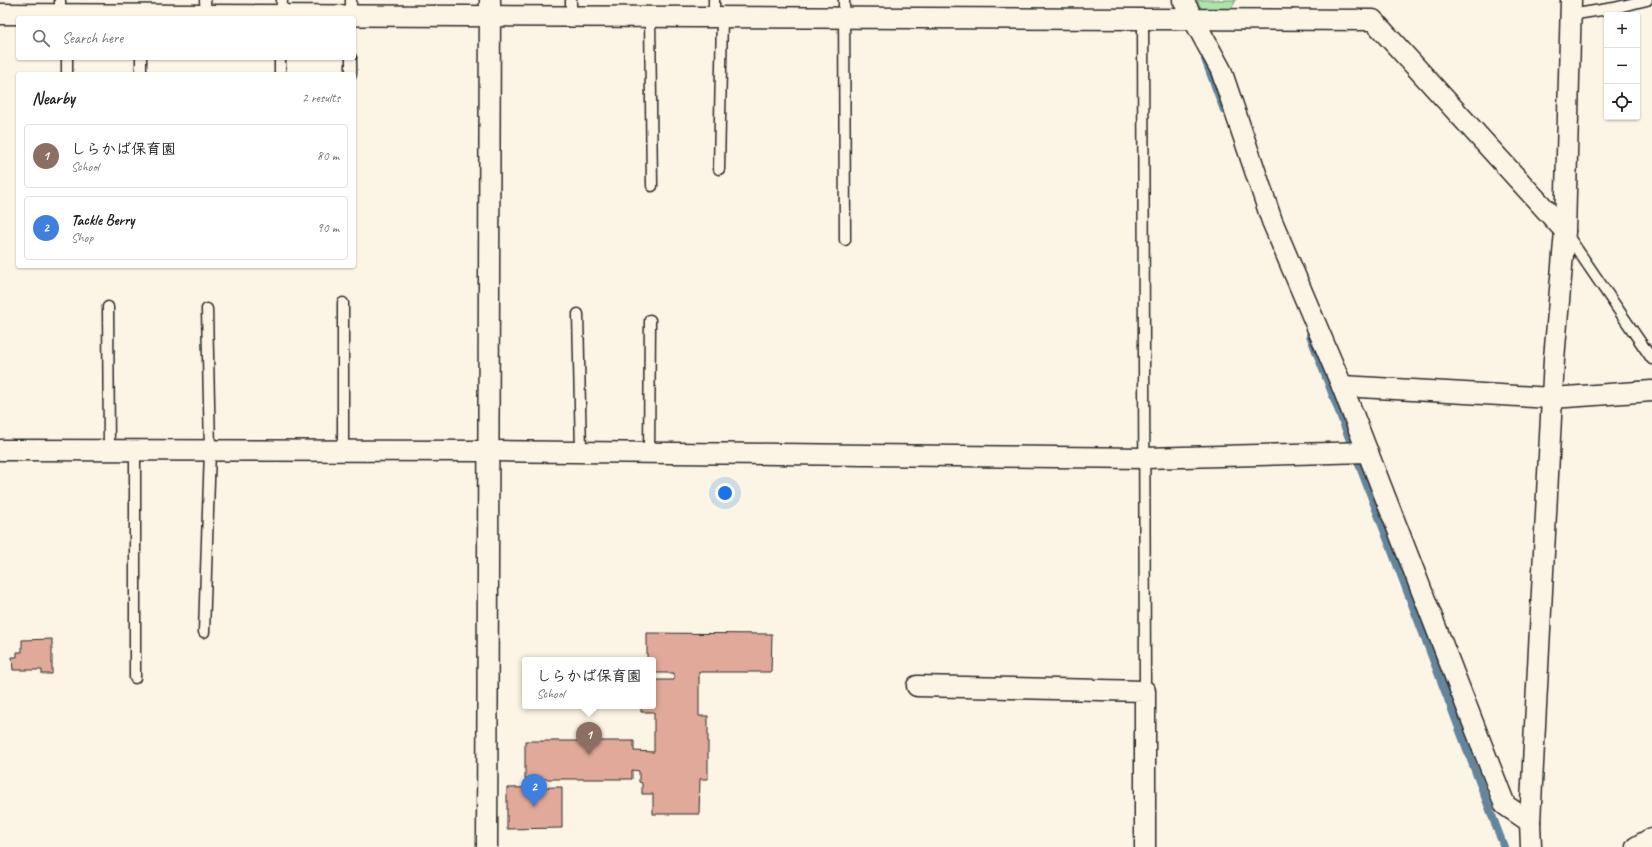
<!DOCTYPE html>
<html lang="en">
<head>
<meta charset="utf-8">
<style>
	:root { --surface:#fff; --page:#f6f6f6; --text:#202124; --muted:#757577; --line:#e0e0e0; --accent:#2b2b2b }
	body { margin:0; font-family:Caveat,"Klee One",sans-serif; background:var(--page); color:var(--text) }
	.controls { position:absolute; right:12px; top:12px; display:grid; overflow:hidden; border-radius:4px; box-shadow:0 1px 3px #0004 }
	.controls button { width:36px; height:36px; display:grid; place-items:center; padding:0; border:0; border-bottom:1px solid var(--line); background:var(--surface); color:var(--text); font:20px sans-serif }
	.you { position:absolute; left:725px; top:493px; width:14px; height:14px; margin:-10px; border:3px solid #fff; border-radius:50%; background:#1a73e8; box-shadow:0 0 0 6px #1a73e833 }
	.badge { display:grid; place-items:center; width:26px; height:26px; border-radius:50%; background:var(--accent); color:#fff; font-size:13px; font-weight:700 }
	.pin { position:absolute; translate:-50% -33px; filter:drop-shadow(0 1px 2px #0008) }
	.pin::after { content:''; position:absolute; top:21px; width:14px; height:12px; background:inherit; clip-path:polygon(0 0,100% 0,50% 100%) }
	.popup { position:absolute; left:522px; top:657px; width:134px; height:52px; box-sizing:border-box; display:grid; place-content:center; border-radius:4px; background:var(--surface); filter:drop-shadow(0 1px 3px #0005); font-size:13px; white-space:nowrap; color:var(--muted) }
	.popup b { font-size:15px; color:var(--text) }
	.popup::after { content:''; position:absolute; left:50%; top:100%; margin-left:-8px; border:8px solid transparent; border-top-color:var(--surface) }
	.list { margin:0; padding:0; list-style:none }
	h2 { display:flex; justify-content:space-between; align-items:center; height:52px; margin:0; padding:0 16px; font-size:17px }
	h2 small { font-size:13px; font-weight:400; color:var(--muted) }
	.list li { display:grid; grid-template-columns:26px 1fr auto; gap:12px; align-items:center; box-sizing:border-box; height:64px; margin:0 8px 8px; padding:0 8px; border:1px solid var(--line); border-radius:4px }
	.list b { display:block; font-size:15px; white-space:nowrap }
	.list p { margin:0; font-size:13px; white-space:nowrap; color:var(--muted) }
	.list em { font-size:13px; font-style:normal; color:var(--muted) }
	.icon { flex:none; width:22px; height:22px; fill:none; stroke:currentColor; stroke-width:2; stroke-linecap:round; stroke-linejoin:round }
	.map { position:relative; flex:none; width:1652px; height:847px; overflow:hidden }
	.search { position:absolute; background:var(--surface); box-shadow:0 1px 3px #0004; left:16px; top:16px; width:340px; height:44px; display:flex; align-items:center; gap:10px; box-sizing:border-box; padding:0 14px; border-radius:4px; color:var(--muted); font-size:15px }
	.panel { position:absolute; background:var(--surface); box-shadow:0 1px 3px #0004; left:16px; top:72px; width:340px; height:196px; border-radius:4px }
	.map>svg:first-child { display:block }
</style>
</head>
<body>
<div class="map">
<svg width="1652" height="847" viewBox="0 0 1652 847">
	<rect width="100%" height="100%" fill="#fcf5e5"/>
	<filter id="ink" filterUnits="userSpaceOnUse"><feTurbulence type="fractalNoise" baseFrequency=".025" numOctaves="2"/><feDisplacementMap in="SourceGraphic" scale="8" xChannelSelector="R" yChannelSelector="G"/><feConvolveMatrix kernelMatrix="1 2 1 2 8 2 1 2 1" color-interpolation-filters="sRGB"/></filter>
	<g filter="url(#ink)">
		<!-- green -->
		<path fill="#ade5a8" stroke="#6c886a" d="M1197 0H1236L1229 12H1212L1201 8Z"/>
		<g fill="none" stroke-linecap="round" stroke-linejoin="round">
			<!-- stream -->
			<g stroke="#63869c" stroke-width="8">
				<path d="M1205 59 1224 110"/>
				<path d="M1310 335 1504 847"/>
			</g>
		</g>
		<!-- building -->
		<g fill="#e1a99a" stroke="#2b2b2b">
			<path d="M647 633 772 634 771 672H699V716H708V779H700L699 814H653V794H642V783L639 782V771L632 770V779H525V741H634V751L654 752V712H641V706H653V680H674V673H653V660H647Z"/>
			<path d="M52 639V674H42V670H13L12 657H17V652H22V640Z"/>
			<path d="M562 787V828L507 829V788Z"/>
		</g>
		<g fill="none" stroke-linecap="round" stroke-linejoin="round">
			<!-- service casing -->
			<g stroke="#2b2b2b" stroke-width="13">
				<g id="service">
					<path d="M60 0V14"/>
					<path d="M205 0 206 15"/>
					<path d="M571 0V16"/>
					<path d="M714 0V17"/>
					<path d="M844 0 845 240"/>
					<path d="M1570 15 1614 8 1647 0"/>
					<path d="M650 17 652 186"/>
					<path d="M281 18 282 0"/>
					<path d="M351 18V0"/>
					<path d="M1143 18 1145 691"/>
					<path d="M67 74V58"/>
					<path d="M141 74V58"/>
					<path d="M280 74V58"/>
					<path d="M351 74V58"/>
					<path d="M719 169 722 17"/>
					<path d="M1566 233 1652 359"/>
					<path d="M343 303V451"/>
					<path d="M108 307 109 450"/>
					<path d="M578 314 581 452"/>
					<path d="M135 450V678"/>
					<path d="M649 453 650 320"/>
					<path d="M204 632 210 450 207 309"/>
				</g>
			</g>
			<!-- minor casing -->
			<g stroke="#2b2b2b" stroke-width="23">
				<g id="minor">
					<path d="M1183 0 1221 70 1272 221 1342 386 1505 805 1530 822"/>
					<path d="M0 14 1373 20 1565 231"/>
					<path d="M1342 386 1552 398 1652 391"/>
					<path d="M0 450 488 451 1145 458 1368 452"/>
					<path d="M917 686 1145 691V847"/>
					<path d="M487 847 490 0"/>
					<path d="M1531 847 1530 822 1554 359 1565 231 1571 0"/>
					<path d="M1636 847 1652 838"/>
				</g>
			</g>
			<!-- service -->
			<use href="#service" stroke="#fcf5e5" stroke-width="10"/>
			<!-- minor -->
			<use href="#minor" stroke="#fcf5e5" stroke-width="20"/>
		</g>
	</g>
</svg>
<div class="controls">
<button>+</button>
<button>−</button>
<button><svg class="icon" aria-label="locate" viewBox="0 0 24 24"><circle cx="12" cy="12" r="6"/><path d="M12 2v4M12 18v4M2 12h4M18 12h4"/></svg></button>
</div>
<div class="you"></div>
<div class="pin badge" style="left:589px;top:755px;background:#8d6e63">1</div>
<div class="popup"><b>しらかば保育園</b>School</div>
<div class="pin badge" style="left:534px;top:807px;background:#3f7fe0">2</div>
<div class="search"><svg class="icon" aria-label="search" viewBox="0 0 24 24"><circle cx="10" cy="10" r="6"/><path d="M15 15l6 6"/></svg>Search here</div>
<section class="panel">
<h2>Nearby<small>2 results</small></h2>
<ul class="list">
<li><span class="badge" style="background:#8d6e63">1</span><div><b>しらかば保育園</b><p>School</p></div><em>80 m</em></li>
<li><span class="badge" style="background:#3f7fe0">2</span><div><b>Tackle Berry</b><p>Shop</p></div><em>90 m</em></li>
</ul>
</section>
</div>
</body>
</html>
